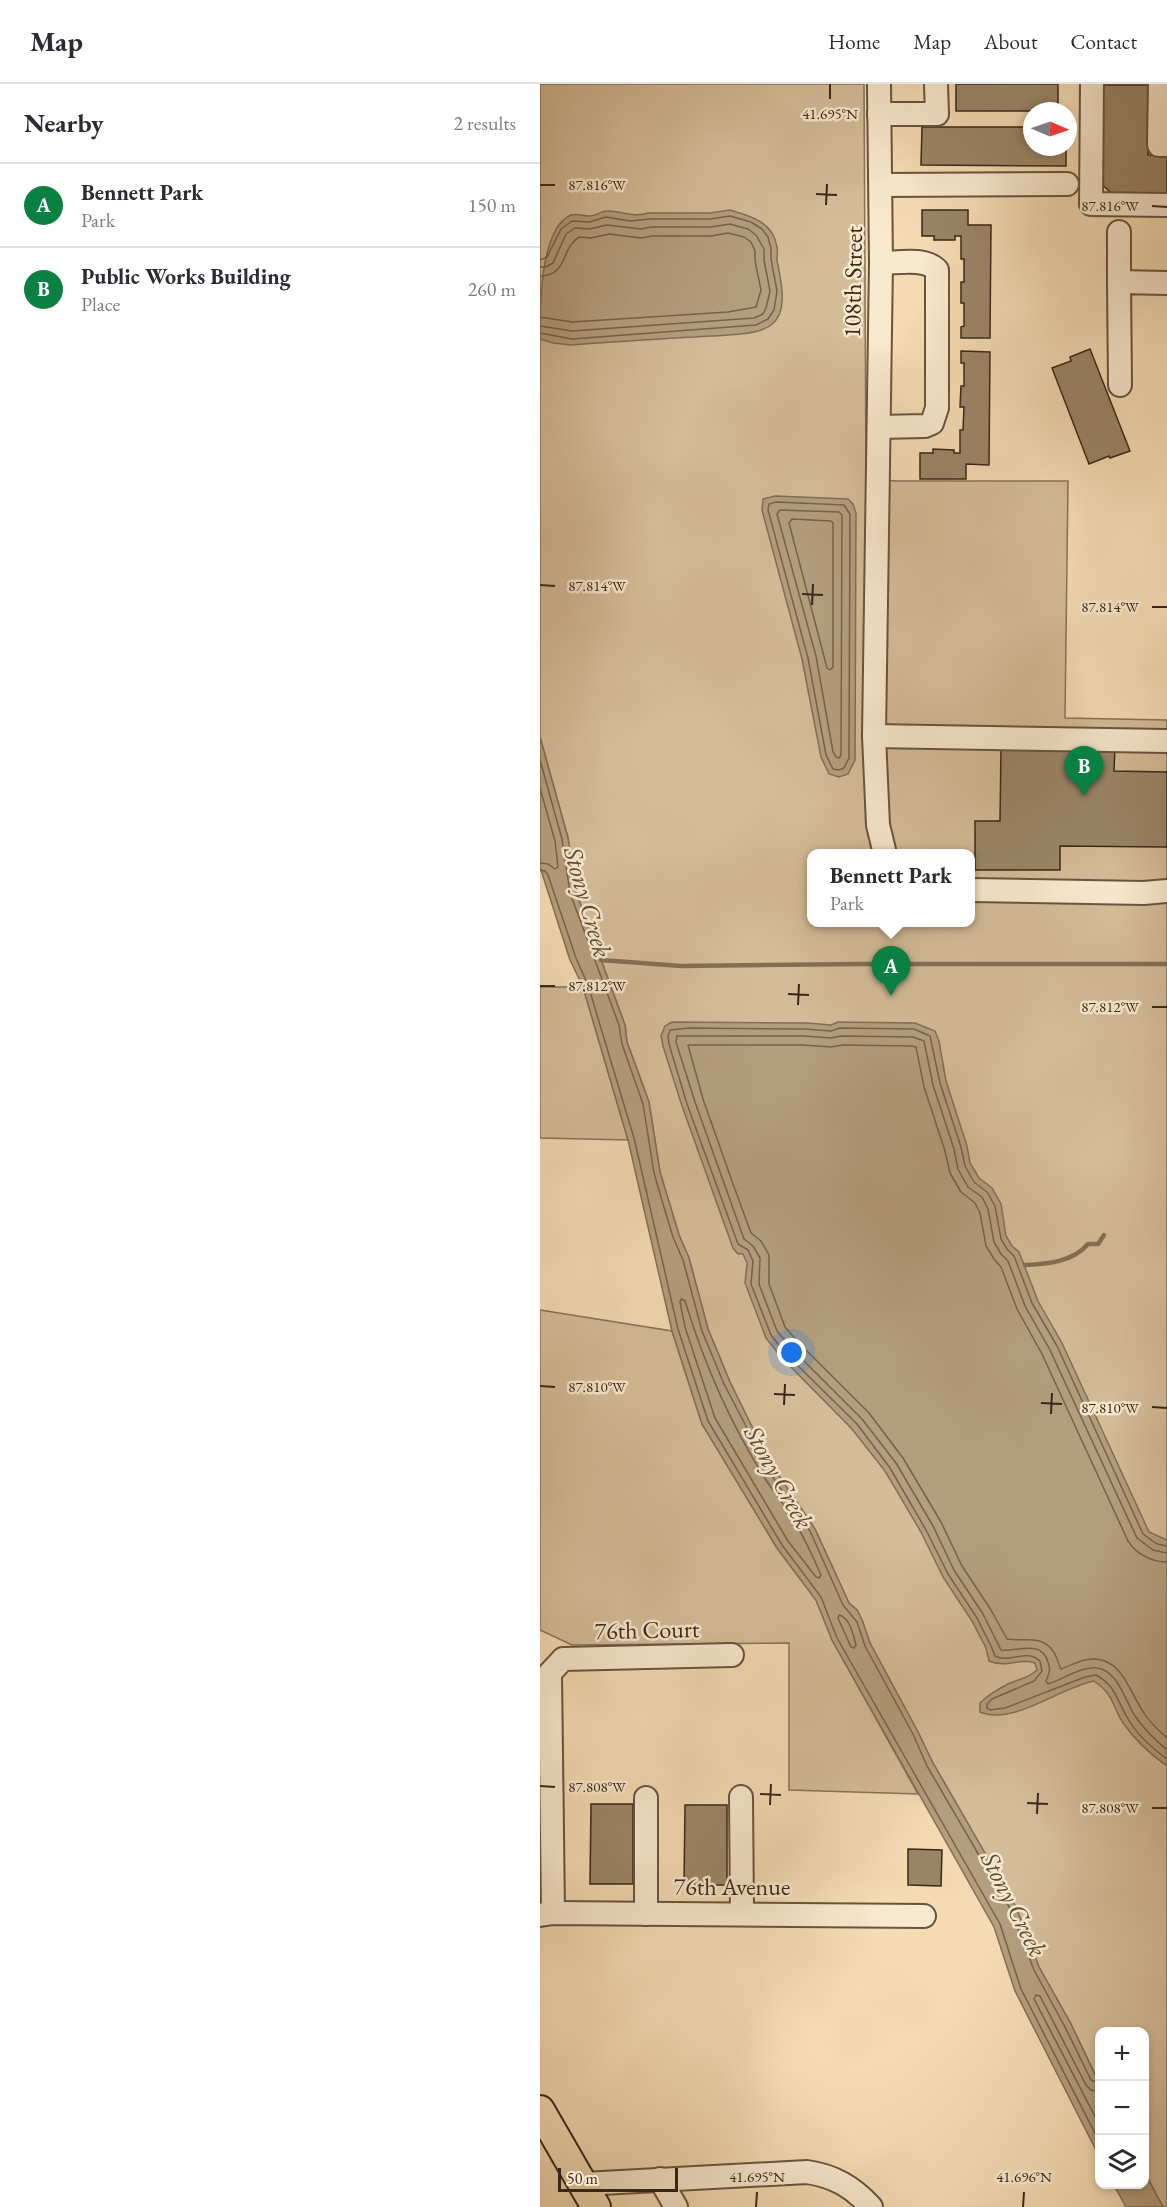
<!DOCTYPE html>
<html lang="en">
<head>
<meta charset="utf-8">
<style>
	:root { --surface:#fff; --page:#f2f2f3; --text:#2b2b33; --muted:#7c7c81; --line:#e1e1e2; --accent:#0b8043 }
	body { margin:0; font-family:"EB Garamond",serif; background:var(--page); color:var(--text) }
	.controls { position:absolute; right:18px; bottom:18px; display:grid; overflow:hidden; border-radius:12px; box-shadow:0 3px 9px #0003 }
	.controls button { width:54px; height:54px; display:grid; place-items:center; padding:0; border:0; border-bottom:2px solid var(--line); background:var(--surface); color:var(--text); font:30px sans-serif }
	.compass { position:absolute; left:483px; top:18px; width:54px; height:54px; border-radius:50%; background:var(--surface); box-shadow:0 3px 9px #0003; rotate:92deg }
	.scale { position:absolute; left:18px; bottom:15px; width:120px; box-sizing:border-box; padding-left:6px; border:3px solid #392717; border-top:0; font-size:16px; line-height:21px; white-space:nowrap; color:#392717; -webkit-text-stroke:4px #f8e8ce; paint-order:stroke }
	.you { position:absolute; left:252px; top:1269px; width:21px; height:21px; margin:-15px; border:4px solid #fff; border-radius:50%; background:#1a73e8; box-shadow:0 0 0 9px #1a73e833 }
	.badge { display:grid; place-items:center; width:39px; height:39px; border-radius:50%; background:var(--accent); color:#fff; font-size:20px; font-weight:700 }
	.pin { position:absolute; translate:-50% -50px; filter:drop-shadow(0 2px 3px #0008) }
	.pin::after { content:''; position:absolute; top:32px; width:21px; height:18px; background:inherit; clip-path:polygon(0 0,100% 0,50% 100%) }
	.popup { position:absolute; left:267px; top:765px; width:168px; height:78px; box-sizing:border-box; display:grid; place-content:center; border-radius:12px; background:var(--surface); filter:drop-shadow(0 2px 4px #0005); font-size:20px; white-space:nowrap; color:var(--muted) }
	.popup b { font-size:22px; color:var(--text) }
	.popup::after { content:''; position:absolute; left:50%; top:100%; margin-left:-12px; border:12px solid transparent; border-top-color:var(--surface) }
	.list { margin:0; padding:0; list-style:none }
	h2 { display:flex; justify-content:space-between; align-items:center; height:78px; margin:0; padding:0 24px; font-size:26px }
	h2 small { font-size:20px; font-weight:400; color:var(--muted) }
	.list li { display:grid; grid-template-columns:39px 1fr auto; gap:18px; align-items:center; box-sizing:border-box; height:84px; padding:0 24px; border-top:2px solid var(--line) }
	.list b { display:block; font-size:22px; white-space:nowrap }
	.list p { margin:0; font-size:20px; white-space:nowrap; color:var(--muted) }
	.list em { font-size:20px; font-style:normal; color:var(--muted) }
	.icon { flex:none; width:33px; height:33px; fill:none; stroke:currentColor; stroke-width:2; stroke-linecap:round; stroke-linejoin:round }
	.map { position:relative; flex:none; width:627px; height:2123px; overflow:hidden }
	header { display:flex; align-items:center; gap:36px; box-sizing:border-box; height:84px; padding:0 30px; background:var(--surface); border-bottom:2px solid var(--line) }
	header strong { font-size:28px }
	nav { display:flex; gap:33px; margin-inline-start:auto; font-size:21px }
	main { display:flex }
	aside { flex:1; background:var(--surface) }
	.map>svg:first-child { display:block }
</style>
</head>
<body>
<header>
<strong>Map</strong>
<nav><a>Home</a><a>Map</a><a>About</a><a>Contact</a></nav>
</header>
<main>
<aside>
<h2>Nearby<small>2 results</small></h2>
<ul class="list">
<li><span class="badge">A</span><div><b>Bennett Park</b><p>Park</p></div><em>150 m</em></li>
<li><span class="badge">B</span><div><b>Public Works Building</b><p>Place</p></div><em>260 m</em></li>
</ul>
</aside>
<div class="map">
<svg width="627" height="2123" viewBox="0 0 627 2123">
	<rect width="100%" height="100%" fill="#f4dbb3"/>
	<filter id="stains"><feTurbulence type="fractalNoise" baseFrequency=".00333" numOctaves="4"/><feColorMatrix values="0 0 0 0 .2 0 0 0 0 .09 0 0 0 0 .02 0 0 0 .5 -.17"/></filter>
	<radialGradient id="worn" r=".72"><stop offset=".6" stop-color="#630" stop-opacity="0"/><stop offset="1" stop-color="#630" stop-opacity=".3"/></radialGradient>
	<!-- green -->
	<g fill="#d4bc98" stroke="#867258" stroke-width="1.5" fill-rule="evenodd">
		<path d="M0 0H324L326 395 356 397H528L525 634 627 636V2123H623L605 2089 604 1948H560L559 1999 531 1940 499 1883 476 1823 393 1679 378 1648 330 1559 322 1536 317 1526 309 1519 275 1445 237 1389 218 1355 190 1298 168 1245 149 1174 139 1151 120 1088 109 1018 87 958 85 941 36 808 28 754 0 653ZM272 770H430V838H272Z"/>
		<path d="M0 903H43L88 1056 0 1054Z"/>
		<path d="M0 1226 132 1247 162 1340 237 1464 276 1516 292 1556 378 1710 249 1706V1559L32 1561 0 1546Z"/>
	</g>
	<!-- water -->
	<g fill="#b49e7e" stroke="#836e55" stroke-width="1.5">
		<path d="M190 126C211 132 233 138 237 163 238 167 237 172 237 176 240 194 250 227 231 241 215 253 174 251 155 253 114 255 72 258 31 261L13 259 0 255C0 222 0 144 31 131 38 129 43 132 49 132 56 132 61 127 67 127 82 127 94 134 108 129H170Z"/>
		<path d="M235 412 308 415 313 420 316 429 315 676 308 690 299 693 289 690 281 673 262 575 222 426 223 415Z"/>
		<path d="M0 653 28 754 36 808 85 941 87 958 109 1018 120 1088 139 1151 149 1174 168 1245 190 1298 218 1355 237 1389 275 1445 309 1519 317 1526 322 1536 330 1559 378 1648 393 1679 476 1823 499 1883 531 1940 559 1999V2072L475 1907 454 1843 292 1556 276 1516 237 1464 162 1340 132 1247 88 1056 43 903 30 876 0 783Z"/>
		<path d="M132 938 267 939 291 941 298 938 375 939 395 947 399 957 406 997 427 1062 430 1079 439 1094 452 1104 461 1120 466 1152 472 1162 479 1168 498 1217 522 1259 609 1448 627 1456V1682C610 1670 595 1656 583 1639 571 1620 575 1612 554 1597 521 1603 473 1642 440 1628V1619C449 1610 458 1605 470 1599 480 1595 489 1594 497 1586L495 1579C479 1573 468 1585 449 1577L446 1564 432 1537 403 1493 381 1448 345 1387 312 1345 242 1274 226 1254 205 1199 207 1179 203 1170H198L193 1164 142 1022 123 962 121 952 125 942Z"/>
		<path d="M605 2089 623 2123H586L574 2101 604 2100Z"/>
	</g>
	<g fill="none" stroke-linecap="round" stroke-linejoin="round">
		<!-- shore -->
		<g stroke="#76624a" stroke-width="1.5">
			<path d="M0 176 7 173 21 145 32 137 49 138 66 133 90 137 110 135H170L190 132 211 138 222 145 228 153 231 164V175L237 207 234 226 228 235 216 241 32 255 0 249"/>
			<path d="M0 183H6L13 179 26 150 35 144 50 145 67 141 101 145 111 143H171L190 140 208 145 216 151 224 165V176L230 207 226 224 223 230 214 234 32 247 0 242"/>
			<path d="M0 192C29 191 20 165 39 153L51 154 69 150 101 154 112 152H171L188 149 204 153 211 158 215 167V177L221 206 216 223 188 228 32 238 0 233"/>
			<path d="M236 418 304 421 310 430 309 674 304 684 299 686 293 685 286 671 268 574 228 426 229 420Z"/>
			<path d="M240 426 299 428 302 431 301 671 299 674 296 673 293 668 276 572 237 430Z"/>
			<path d="M252 435 291 437 293 439V583L290 586 287 584 249 439Z"/>
			<path d="M0 676 22 755 30 809 79 941 82 960 103 1020 114 1089 123 1120 133 1153 143 1176 162 1247 184 1300 232 1392 270 1447 303 1521 317 1538 325 1562 373 1650 387 1682 471 1826 494 1886 525 1943 551 1996 560 2000"/>
			<path d="M0 704 15 757 18 783 15 785 8 780 0 779"/>
			<path d="M0 786 5 787 8 791 36 874 48 901 94 1054 138 1245 168 1337 242 1461 281 1513 297 1554 460 1840 481 1905 560 2059"/>
			<path d="M141 1215 145 1217C164 1279 191 1341 226 1396 232 1406 241 1416 247 1426 261 1446 271 1468 281 1491L279 1494 276 1493 248 1457 175 1334 145 1243 140 1218Z"/>
			<path d="M627 1462 617 1460 603 1450 517 1262 492 1219 474 1172 467 1165 461 1155 455 1122 447 1108 434 1098 425 1082 421 1063 400 999 390 952 374 945 300 944 291 947 265 945 149 944 130 946 128 952 129 960 147 1020 198 1160 208 1166 213 1177 211 1200 231 1251 246 1270 317 1340 350 1384 386 1446 408 1490 437 1534 451 1562 455 1572C469 1580 486 1564 500 1577L502 1587 494 1597 452 1615 447 1620V1624L450 1626 465 1624 545 1593 556 1591C576 1602 576 1615 587 1633 596 1650 612 1664 627 1675"/>
			<path d="M627 1469 613 1466 597 1454 510 1266 485 1222 468 1177 461 1170 454 1158 448 1125 442 1113 428 1103 418 1085 414 1065 393 1001 384 957 373 953 301 952 291 954 264 952H137L136 958 155 1018 204 1155 213 1162 220 1174 219 1200 237 1247 252 1265 322 1335 356 1379 393 1442 414 1486 443 1530 461 1566C477 1568 501 1555 508 1578 511 1585 509 1590 506 1597L508 1600C522 1596 536 1585 551 1584 577 1581 585 1617 595 1632 604 1645 615 1656 627 1666"/>
			<path d="M627 1478C612 1478 596 1470 588 1457L502 1270 477 1225 461 1183 454 1175 446 1162 440 1129 435 1119 421 1108 410 1089 405 1067 384 1003 376 963 371 962 303 961 291 963 263 961H148L163 1015 193 1100 211 1149 221 1157 229 1171V1200L245 1243 259 1259 329 1329 363 1374 401 1438 422 1482 451 1526 467 1555C483 1558 501 1550 513 1567 517 1572 518 1580 521 1585 532 1581 541 1575 552 1575 581 1573 590 1608 602 1626 608 1637 618 1646 627 1654"/>
			<path d="M299 1531C310 1534 313 1550 316 1561L314 1564 311 1563 298 1534Z"/>
			<path d="M560 2008 551 2006 546 2001 500 1912 496 1911 494 1915 560 2042"/>
		</g>
		<!-- stream -->
		<g stroke="#836e55" stroke-width="4.5">
			<path d="M61 876 141 882 322 880H627"/>
			<path d="M485 1181C507 1180 533 1178 548 1160H558L564 1151"/>
		</g>
	</g>
	<!-- building -->
	<g fill="#9a8568" stroke="#392717" stroke-width="1.5">
		<rect x="416" y="0" width="102" height="27"/>
		<path d="M558 1H608V71L627 72V114H577L558 97Z"/>
		<path d="M382 43H492V63H526V82L381 81Z"/>
		<path d="M382 126H428V141H451L450 254H421V243L424 242V219H421V198H424V175H421V152H415V156H394V152H382Z"/>
		<path d="M550 265 590 367 570 374 569 372 549 380 512 284 531 277 530 273Z"/>
		<path d="M421 267 450 268 449 381 426 380V395H380V369H393V365L414 366V369H420V346H423L424 323H420L421 302H424V279H421Z"/>
		<path d="M461 662H575L574 687 627 688V763L520 762V786H435V737H460Z"/>
		<path d="M51 1720H93V1800H50Z"/>
		<path d="M145 1721H187V1801H144Z"/>
		<path d="M368 1765 402 1766 401 1802 368 1801Z"/>
	</g>
	<g fill="none" stroke-linecap="round" stroke-linejoin="round">
		<!-- minor casing -->
		<g stroke="#68543e" stroke-width="26">
			<g id="minor">
				<path d="M339 0 341 179 334 652 338 741 345 770"/>
				<path d="M552 0 551 120 627 121"/>
				<path d="M620 0 619 61H627"/>
				<path d="M339 30H397L396 0"/>
				<path d="M341 101 527 100"/>
				<path d="M579 148V198"/>
				<path d="M580 301 579 198 627 199"/>
				<path d="M339 343 385 342 392 339 397 324V186C385 173 357 179 341 179"/>
				<path d="M334 652 627 657"/>
				<path d="M430 806 604 809 627 807"/>
				<path d="M201 1713 202 1830"/>
				<path d="M13 1829 10 1589 23 1575 192 1571"/>
				<path d="M106 1830V1714"/>
				<path d="M0 1831 13 1829 384 1832"/>
				<path d="M120 2095 136 2123"/>
				<path d="M43 2100 267 2088C294 2092 313 2103 331 2123"/>
			</g>
		</g>
		<!-- major casing -->
		<g stroke="#392717" stroke-width="32">
			<path id="major" d="M0 2026 56 2123"/>
		</g>
		<!-- minor -->
		<use href="#minor" stroke="#f8e8ce" stroke-width="22"/>
		<!-- major -->
		<use href="#major" stroke="#f4dbb3" stroke-width="28"/>
	</g>
	<!-- ticks -->
	<path fill="none" stroke="#392717" stroke-width="2" d="M290 15V0M0 101H15M276 110 297 111M286 121 287 100M612 122 627 123M0 501 15 502M262 510 283 511M272 521 273 500M612 523H627M0 902H15M248 910 269 911M258 921 259 900M612 923H627M0 1302 15 1303M234 1310 255 1311M501 1319 522 1320M244 1321 245 1300M612 1323 627 1324M511 1330 512 1309M0 1702 15 1703M220 1710 241 1711M487 1719 508 1720M230 1721 231 1700M612 1724H627M497 1730 498 1709M216 2123 217 2108M483 2123 484 2108"/>
	<g text-anchor="middle" stroke-width="5" stroke-linejoin="round" paint-order="stroke">
		<!-- street labels -->
		<g font-size="24" fill="#392717" stroke="#f8e8ce">
			<text transform="translate(313 198) rotate(-89)" y="8">108th Street</text>
			<text transform="translate(107 1546) rotate(-1)" y="8">76th Court</text>
			<text x="192" y="1811">76th Avenue</text>
		</g>
		<!-- water labels -->
		<g font-size="26" font-style="italic" fill="#5e4b36" stroke="#f8e8ce">
			<text transform="translate(48 818) rotate(74)" y="9">Stony Creek</text>
			<text transform="translate(239 1393) rotate(61)" y="9">Stony Creek</text>
			<text transform="translate(474 1820) rotate(63)" y="9">Stony Creek</text>
		</g>
	</g>
	<g font-size="15" text-anchor="middle" fill="#392717" stroke="#f8e8ce" stroke-width="5" stroke-linejoin="round" paint-order="stroke">
		<text x="290" y="35">41.695°N</text>
		<text x="57" y="106">87.816°W</text>
		<text x="570" y="127">87.816°W</text>
		<text x="57" y="507">87.814°W</text>
		<text x="570" y="528">87.814°W</text>
		<text x="57" y="907">87.812°W</text>
		<text x="570" y="928">87.812°W</text>
		<text x="57" y="1308">87.810°W</text>
		<text x="570" y="1329">87.810°W</text>
		<text x="57" y="1708">87.808°W</text>
		<text x="570" y="1729">87.808°W</text>
		<text x="217" y="2098">41.695°N</text>
		<text x="484" y="2098">41.696°N</text>
	</g>
	<rect width="100%" height="100%" filter="url(#stains)"/>
	<rect width="100%" height="100%" fill="url(#worn)"/>
</svg>
<div class="controls">
<button>+</button>
<button>−</button>
<button><svg class="icon" aria-label="layers" viewBox="0 0 24 24"><path d="M12 4l9 5-9 5-9-5zM3 14l9 5 9-5"/></svg></button>
</div>
<svg class="compass" viewBox="-18 -18 36 36"><path d="M0-13l5 13h-10z" fill="#e53935"/><path d="M0 13l5-13h-10z" fill="#7c7c81"/></svg>
<div class="scale">50 m</div>
<div class="you"></div>
<div class="pin badge" style="left:351px;top:912px">A</div>
<div class="popup"><b>Bennett Park</b>Park</div>
<div class="pin badge" style="left:544px;top:712px">B</div>
</div>
</main>
</body>
</html>
